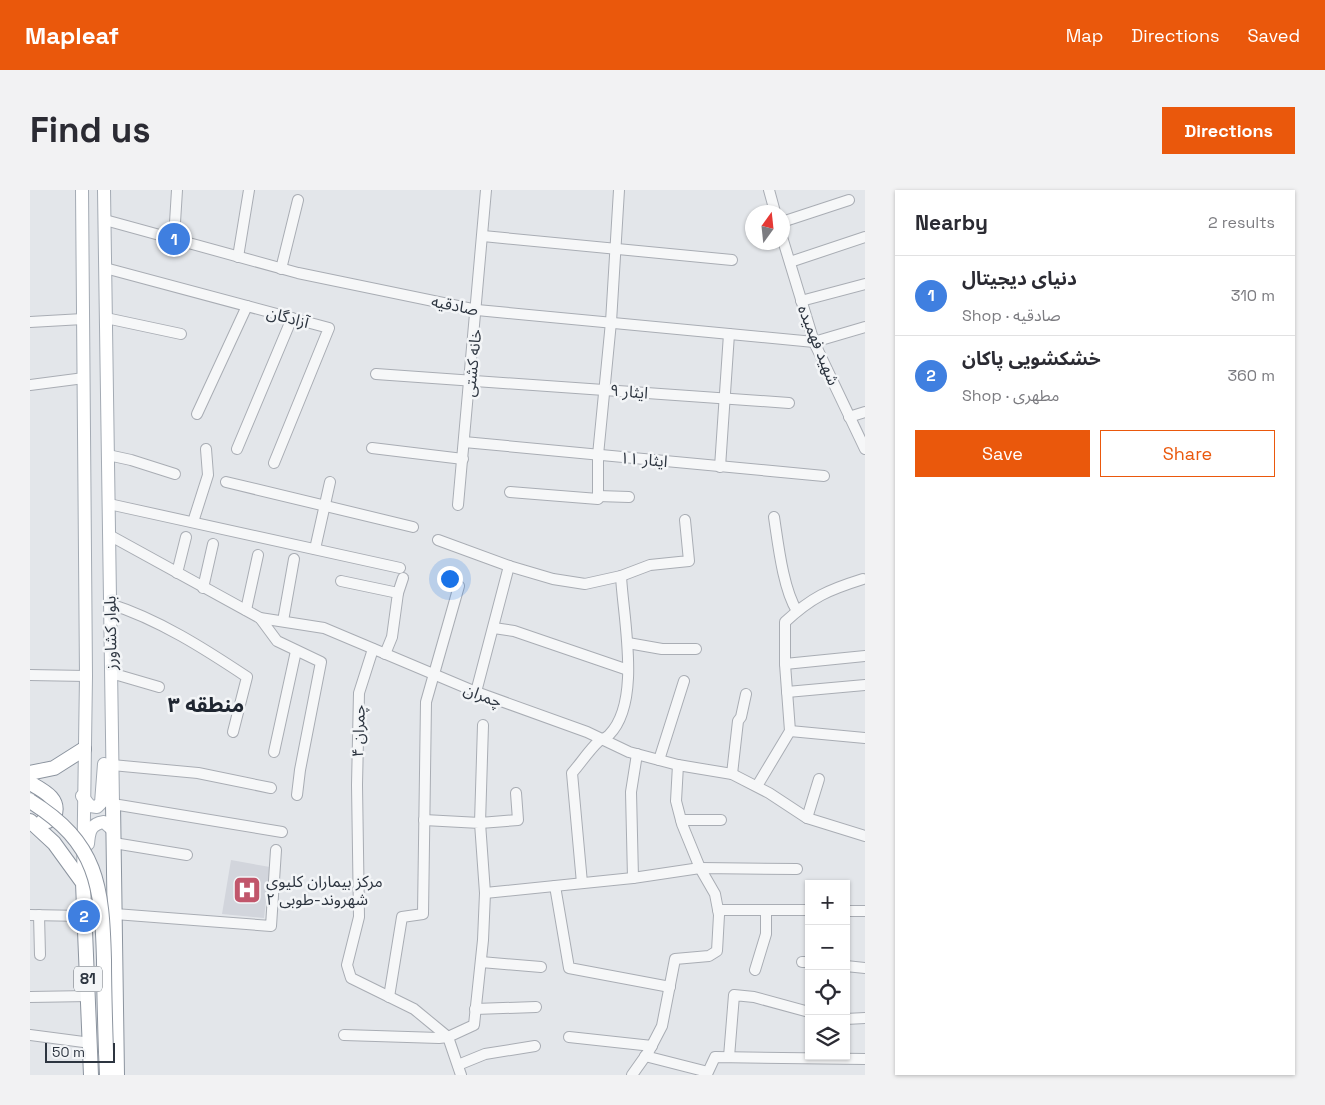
<!DOCTYPE html>
<html lang="en">
<head>
<meta charset="utf-8">
<style>
	:root { --surface:#fff; --page:#f2f2f3; --text:#2b2b33; --muted:#7c7c81; --line:#e1e1e2; --accent:#ea580c }
	body { margin:0; font-family:"Space Grotesk","Noto Sans Arabic",sans-serif; background:var(--page); color:var(--text) }
	.controls { position:absolute; right:15px; bottom:15px; display:grid; overflow:hidden; border-radius:0px; box-shadow:0 1px 4px #0004 }
	.controls button { width:45px; height:45px; display:grid; place-items:center; padding:0; border:0; border-bottom:1px solid var(--line); background:var(--surface); color:var(--text); font:25px sans-serif }
	.compass { position:absolute; left:715px; top:15px; width:45px; height:45px; border-radius:50%; background:var(--surface); box-shadow:0 1px 4px #0004; rotate:15deg }
	.scale { position:absolute; left:15px; bottom:12px; width:70px; box-sizing:border-box; padding-left:5px; border:2px solid #2d3540; border-top:0; font-size:14px; line-height:18px; white-space:nowrap; color:#2d3540; -webkit-text-stroke:4px #f3f5f7; paint-order:stroke }
	.you { position:absolute; left:419px; top:388px; width:18px; height:18px; margin:-12px; border:4px solid #fff; border-radius:50%; background:#1a73e8; box-shadow:0 0 0 8px #1a73e833 }
	.badge { display:grid; place-items:center; width:32px; height:32px; border-radius:50%; background:var(--accent); color:#fff; font-size:16px; font-weight:700 }
	.pin { position:absolute; translate:-50% -50%; border:2px solid #fff; box-shadow:0 1px 5px #0006 }
	.list { margin:0; padding:0; list-style:none }
	h2 { display:flex; justify-content:space-between; align-items:center; height:65px; margin:0; padding:0 20px; font-size:21px }
	h2 small { font-size:16px; font-weight:400; color:var(--muted) }
	.list li { display:grid; grid-template-columns:32px 1fr auto; gap:15px; align-items:center; box-sizing:border-box; height:80px; padding:0 20px; border-top:1px solid var(--line) }
	.list b { display:block; font-size:19px; white-space:nowrap }
	.list p { margin:0; font-size:16px; white-space:nowrap; color:var(--muted) }
	.list em { font-size:16px; font-style:normal; color:var(--muted) }
	.actions { display:flex; gap:10px; padding:15px 20px }
	.actions a { flex:1; padding:11px 0; border:1px solid var(--accent); border-radius:0px; text-align:center; font-size:18px; color:var(--accent) }
	.actions .main { background:var(--accent); color:#fff }
	.icon { flex:none; width:28px; height:28px; fill:none; stroke:currentColor; stroke-width:2; stroke-linecap:round; stroke-linejoin:round }
	.map { position:relative; flex:none; width:835px; height:885px; overflow:hidden; border-radius:0px }
	header { display:flex; align-items:center; gap:30px; box-sizing:border-box; height:70px; padding:0 25px; background:var(--accent); color:#fff }
	header strong { font-size:24px }
	nav { display:flex; gap:28px; margin-inline-start:auto; font-size:18px }
	.intro { display:flex; align-items:center; justify-content:space-between; box-sizing:border-box; height:120px; padding:0 30px }
	h1 { margin:0; font-size:35px }
	.button { padding:12px 22px; border-radius:0px; background:var(--accent); color:#fff; font-size:18px; font-weight:700 }
	main { display:flex; gap:30px; padding:0 30px }
	aside { flex:1; background:var(--surface); border-radius:0px; box-shadow:0 1px 4px #0004 }
	.map>svg:first-child { display:block }
</style>
</head>
<body>
<header>
<strong>Mapleaf</strong>
<nav><a>Map</a><a>Directions</a><a>Saved</a></nav>
</header>
<div class="intro"><h1>Find us</h1><a class="button">Directions</a></div>
<main>
<div class="map">
<svg width="835" height="885" viewBox="0 0 835 885">
	<rect width="100%" height="100%" fill="#e3e6ea"/>
	<!-- built -->
	<path fill="#d2d5dc" d="M201 670 240 677 234 728 192 724Z"/>
	<g fill="none" stroke-linecap="round" stroke-linejoin="round">
		<!-- minor casing -->
		<g stroke="#a9adb4" stroke-width="12">
			<g id="minor">
				<path d="M739 0 745 22"/>
				<path d="M75 30 268 83 447 120 784 152 835 137"/>
				<path d="M752 32 819 10"/>
				<path d="M453 46 702 70"/>
				<path d="M752 47 784 152 835 259"/>
				<path d="M144 49 147 0"/>
				<path d="M208 67 219 0"/>
				<path d="M760 72 835 47"/>
				<path d="M75 78 299 138 244 273"/>
				<path d="M251 79 268 10"/>
				<path d="M771 111 835 94"/>
				<path d="M76 128 151 144"/>
				<path d="M0 132 53 129"/>
				<path d="M346 184 759 213"/>
				<path d="M0 195 54 188"/>
				<path d="M167 224 217 116"/>
				<path d="M819 227 835 222"/>
				<path d="M434 252 794 286"/>
				<path d="M342 258 433 269"/>
				<path d="M207 259 262 128"/>
				<path d="M78 265 101 270 145 284"/>
				<path d="M690 277 699 144"/>
				<path d="M196 292 383 337"/>
				<path d="M480 302 568 309V265L581 132 589 0"/>
				<path d="M568 306 599 307"/>
				<path d="M79 314 370 378"/>
				<path d="M428 315 456 0"/>
				<path d="M744 327C748 353 753 399 767 421"/>
				<path d="M163 332 178 285 176 259"/>
				<path d="M79 345 230 428 294 438 446 502 557 542 599 562 648 575 702 584 739 603 777 628 835 646"/>
				<path d="M408 350 479 376 446 502"/>
				<path d="M285 359 300 292"/>
				<path d="M479 376 523 389 555 394 591 386 620 375 659 371 655 330"/>
				<path d="M147 383 156 347"/>
				<path d="M311 391 368 403 362 447 355 464"/>
				<path d="M173 398 183 354"/>
				<path d="M368 403 373 388"/>
				<path d="M80 414C128 429 175 459 217 487L203 542"/>
				<path d="M216 420 228 365"/>
				<path d="M230 428 247 451 291 472 270 580 267 605"/>
				<path d="M253 431 264 369"/>
				<path d="M464 438 484 441 598 480"/>
				<path d="M598 453 632 459H666"/>
				<path d="M343 459 329 503 327 595 329 727 317 775 321 788 384 819 418 847 431 885"/>
				<path d="M755 474 835 466"/>
				<path d="M81 483 129 497"/>
				<path d="M0 485 56 486"/>
				<path d="M757 502 835 495"/>
				<path d="M453 535 450 633 488 630 486 603"/>
				<path d="M760 541 835 548"/>
				<path d="M244 562 266 461"/>
				<path d="M629 570 654 491"/>
				<path d="M82 575 168 583 241 598"/>
				<path d="M702 584 708 531 711 527 716 504"/>
				<path d="M727 596 760 541 755 474V432C782 407 798 400 833 389"/>
				<path d="M83 614 252 642"/>
				<path d="M777 628 789 589"/>
				<path d="M651 630H691"/>
				<path d="M84 653 157 665"/>
				<path d="M603 688 601 602 607 564"/>
				<path d="M552 693 542 583C551 573 559 560 569 551 572 549 576 548 579 545 612 512 593 428 591 386"/>
				<path d="M525 696 539 778 640 797"/>
				<path d="M455 703 603 688 670 678 767 679"/>
				<path d="M688 720H779"/>
				<path d="M816 721H835"/>
				<path d="M85 724 241 736 246 660"/>
				<path d="M0 725 55 726"/>
				<path d="M9 725 10 765"/>
				<path d="M451 772 511 777"/>
				<path d="M772 772H779"/>
				<path d="M816 776 835 778"/>
				<path d="M725 780 736 744V720"/>
				<path d="M0 807 59 806"/>
				<path d="M359 807 372 727 393 724 396 512 429 396"/>
				<path d="M445 819 506 817"/>
				<path d="M816 829 835 828"/>
				<path d="M0 845 61 853"/>
				<path d="M314 845 409 848 418 847 444 835 453 750 455 703 450 633 394 630"/>
				<path d="M539 847 622 856"/>
				<path d="M615 866 678 882 685 867 835 869"/>
				<path d="M699 867 704 805 724 807 779 822"/>
				<path d="M428 875 455 864 505 856"/>
				<path d="M602 885 619 861 632 836 645 769 679 766 687 761 689 725 685 704 670 678 652 634 646 611 648 575"/>
			</g>
		</g>
		<!-- major casing -->
		<g stroke="#a4abb4" stroke-width="14">
			<g id="major">
				<path d="M52 0 56 486 53 693"/>
				<path d="M74 0 83 614"/>
				<path d="M52 606 60 616 67 617 71 613 74 574"/>
				<path d="M58 654C59 642 60 634 74 632L84 641"/>
			</g>
		</g>
		<!-- highway casing -->
		<g stroke="#8c949f" stroke-width="16">
			<g id="highway">
				<path d="M0 583 24 578 54 559"/>
				<path d="M0 593C14 601 31 609 24 627L18 631H13"/>
				<path d="M83 614 87 885"/>
				<path d="M0 631 24 653 53 693 61 885"/>
				<path d="M76 862 77 885"/>
			</g>
		</g>
		<!-- minor -->
		<use href="#minor" stroke="#f6f7f8" stroke-width="10"/>
		<!-- major -->
		<use href="#major" stroke="#fff" stroke-width="12"/>
		<!-- highway -->
		<use href="#highway" stroke="#fff" stroke-width="14"/>
		<!-- highway-bridge casing -->
		<g stroke="#8c949f" stroke-width="16" stroke-linecap="butt">
			<path id="highway-bridge" d="M0 611C68 653 72 696 74 770 74 801 75 831 76 862"/>
		</g>
		<!-- highway-bridge -->
		<use href="#highway-bridge" stroke="#fff" stroke-width="14"/>
	</g>
	<!-- icons -->
	<defs>
		<g id="hospital-square" transform="scale(1.4375)"><rect x="-9" y="-9" width="18" height="18" rx="4" fill="#c1566b" stroke="#f3f5f7"/><path d="M-5-5h3v3.5h4V-5h3V5h-3V1.5h-4V5h-3Z" fill="#fff"/></g>
	</defs>
	<g fill-rule="evenodd">
		<use href="#hospital-square" x="217" y="700"/>
	</g>
	<g text-anchor="middle" stroke-width="5" stroke-linejoin="round" paint-order="stroke">
		<!-- shield labels -->
		<rect fill="#f3f5f7" stroke="#686f77" stroke-width="1" x="44" y="776.5" width="28" height="25" rx="4"/>
		<g font-size="15" font-weight="bold" fill="#2d3540">
			<text x="58" y="794">81</text>
		</g>
		<!-- street labels -->
		<g font-size="16" fill="#2d3540" stroke="#f3f5f7">
			<text transform="translate(425 115) rotate(11)" y="6">صادقیه</text>
			<text transform="translate(258 127) rotate(15)" y="6">آزادگان</text>
			<text transform="translate(789 155) rotate(68)" y="6">شهید فهمیده</text>
			<text transform="translate(442 173) rotate(-84)" y="6">خانه کشتی</text>
			<text transform="translate(599 201) rotate(5)" y="6">ایثار ۹</text>
			<text transform="translate(614 269) rotate(5)" y="6">ایثار ۱۱</text>
			<text transform="translate(80 443) rotate(-91)" y="6">بلوار کشاورز</text>
			<text transform="translate(453 505) rotate(21)" y="6">چمران</text>
			<text transform="translate(328 541) rotate(-88)" y="6">چمران ۴</text>
		</g>
		<!-- poi labels -->
		<g font-size="16" fill="#2d3540" stroke="#f3f5f7" text-anchor="start">
			<text x="236" y="697">مرکز بیماران کلیوی<tspan x="236" dy="18">شهروند-طوبی ۲</tspan></text>
		</g>
		<!-- district labels -->
		<g font-size="21" font-weight="bold" fill="#1f2631" stroke="#f3f5f7">
			<text x="176" y="522">منطقه ۳</text>
		</g>
	</g>
</svg>
<div class="controls">
<button>+</button>
<button>−</button>
<button><svg class="icon" aria-label="locate" viewBox="0 0 24 24"><circle cx="12" cy="12" r="6"/><path d="M12 2v4M12 18v4M2 12h4M18 12h4"/></svg></button>
<button><svg class="icon" aria-label="layers" viewBox="0 0 24 24"><path d="M12 4l9 5-9 5-9-5zM3 14l9 5 9-5"/></svg></button>
</div>
<svg class="compass" viewBox="-18 -18 36 36"><path d="M0-13l5 13h-10z" fill="#e53935"/><path d="M0 13l5-13h-10z" fill="#7c7c81"/></svg>
<div class="scale">50 m</div>
<div class="you"></div>
<div class="pin badge" style="left:144px;top:49px;background:#3f7fe0">1</div>
<div class="pin badge" style="left:54px;top:726px;background:#3f7fe0">2</div>
</div>
<aside>
<h2>Nearby<small>2 results</small></h2>
<ul class="list">
<li><span class="badge" style="background:#3f7fe0">1</span><div><b>دنیای دیجیتال</b><p>Shop · صادقیه</p></div><em>310 m</em></li>
<li><span class="badge" style="background:#3f7fe0">2</span><div><b>خشکشویی پاکان</b><p>Shop · مطهری</p></div><em>360 m</em></li>
</ul>
<div class="actions"><a class="main">Save</a><a>Share</a></div>
</aside>
</main>
</body>
</html>
